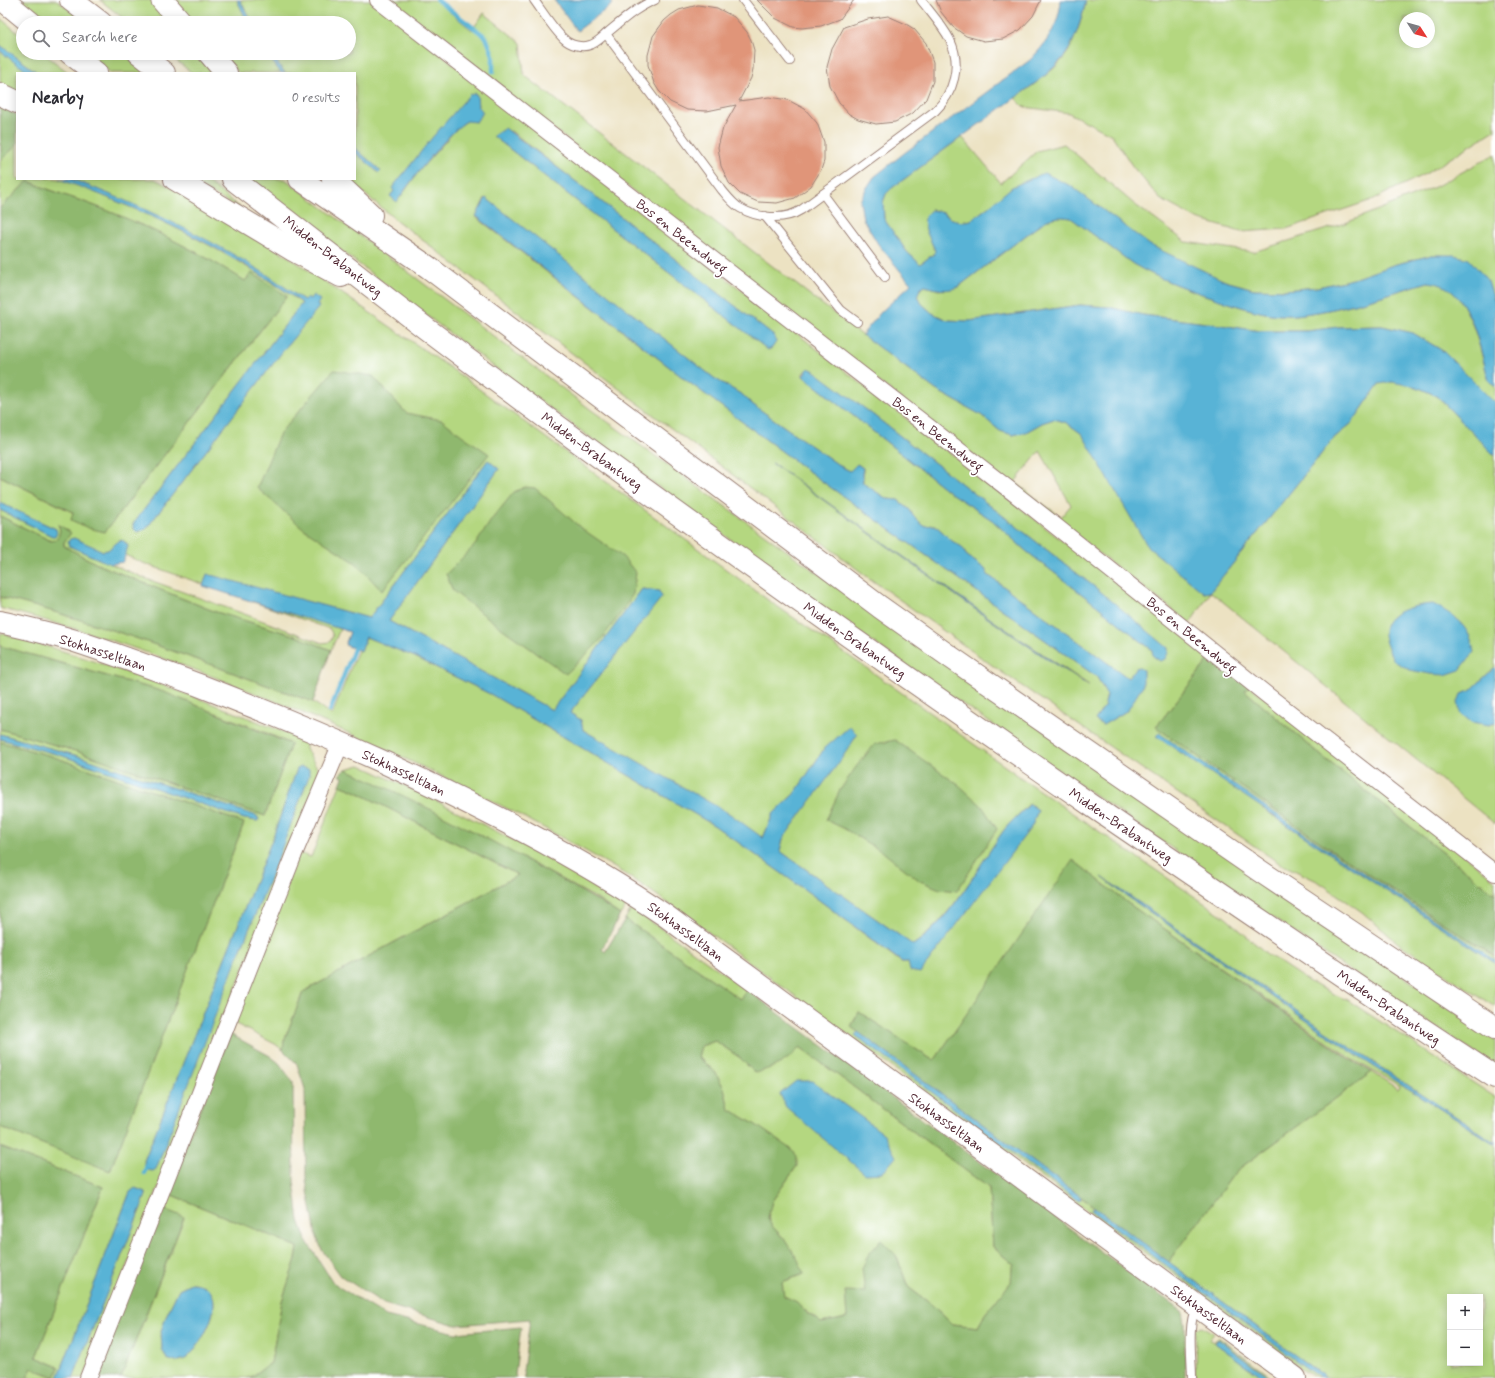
<!DOCTYPE html>
<html lang="en">
<head>
<meta charset="utf-8">
<style>
	:root { --surface:#fff; --page:#f7f7f7; --text:#2b2b33; --muted:#7c7c81; --line:#e1e1e2 }
	body { margin:0; font-family:Mynerve,sans-serif; background:var(--page); color:var(--text) }
	.controls { position:absolute; right:12px; bottom:12px; display:grid; overflow:hidden; border-radius:0px; box-shadow:0 2px 10px #0003 }
	.controls button { width:36px; height:36px; display:grid; place-items:center; padding:0; border:0; border-bottom:1px solid var(--line); background:var(--surface); color:var(--text); font:20px sans-serif }
	.compass { position:absolute; left:1399px; top:12px; width:36px; height:36px; border-radius:50%; background:var(--surface); box-shadow:0 2px 10px #0003; rotate:126deg }
	.list { margin:0; padding:0; list-style:none }
	h2 { display:flex; justify-content:space-between; align-items:center; height:52px; margin:0; padding:0 16px; font-size:17px }
	h2 small { font-size:13px; font-weight:400; color:var(--muted) }
	.icon { flex:none; width:22px; height:22px; fill:none; stroke:currentColor; stroke-width:2; stroke-linecap:round; stroke-linejoin:round }
	.map { position:relative; flex:none; width:1495px; height:1378px; overflow:hidden }
	.search { position:absolute; background:var(--surface); box-shadow:0 2px 10px #0003; left:16px; top:16px; width:340px; height:44px; display:flex; align-items:center; gap:10px; box-sizing:border-box; padding:0 14px; border-radius:22px; color:var(--muted); font-size:15px }
	.panel { position:absolute; background:var(--surface); box-shadow:0 2px 10px #0003; left:16px; top:72px; width:340px; height:108px; border-radius:0px }
	.map>svg:first-child { display:block }
</style>
</head>
<body>
<div class="map">
<svg width="1495" height="1378" viewBox="0 0 1495 1378">
	<rect width="100%" height="100%" fill="#fff"/>
	<filter id="ink" filterUnits="userSpaceOnUse"><feTurbulence type="fractalNoise" baseFrequency=".025" numOctaves="2"/><feDisplacementMap in="SourceGraphic" scale="8" xChannelSelector="R" yChannelSelector="G"/><feConvolveMatrix kernelMatrix="1 2 1 2 8 2 1 2 1" color-interpolation-filters="sRGB"/></filter>
	<filter id="wash" filterUnits="userSpaceOnUse"><feTurbulence type="fractalNoise" baseFrequency=".012" numOctaves="4" result="noise"/><feDisplacementMap in="SourceGraphic" scale="16" xChannelSelector="R" yChannelSelector="G"/><feGaussianBlur stdDeviation="0.9" result="paint"/><feColorMatrix in="noise" values="0 0 0 0 0 0 0 0 0 0 0 0 0 0 0 0 0 1.4 0 .05"/><feComposite in="paint" operator="in"/></filter>
	<g filter="url(#wash)">
		<rect width="100%" height="100%" fill="#ece2c2"/>
		<!-- green -->
		<g fill="#b4d780" stroke="#7f7b56" fill-rule="evenodd">
			<path d="M19 0H57L86 23H48Z"/>
			<path d="M100 0H152L171 23H129Z"/>
			<path d="M175 0H237L248 23H194Z"/>
			<path d="M240 0H374L493 96 1211 657 1156 727 1326 846 1441 922 1495 956V960C1388 892 1283 820 1179 747L1272 815 1495 963V1007L1398 943 1362 912 1319 882 1279 863 1186 799 1003 673 869 578 396 220 347 179H355V152L379 173 381 171 355 148V73H285L270 53H349V23H252ZM474 93 477 95 475 98 477 97 478 106 472 121H467L458 127 419 171 402 195 390 196ZM511 131 775 337 735 324 493 136ZM485 198 714 378 744 396 752 404 840 466 850 471 857 464 863 468V483L887 499 898 500 910 510 913 516 924 526 935 525 952 541 962 547 966 555 985 569 988 575 1128 678V710L1103 725 1095 720 1104 707 1107 695 1097 677 823 482 686 380 476 217ZM808 368 868 411 1101 592 1165 659 1153 656 1152 650 1096 605 1026 551 992 520 952 494 803 376V373ZM772 463 995 622 1089 685H1087L979 612Z"/>
			<path d="M388 0H435L472 30 484 13 521 43 524 75 862 335 936 390 981 415 1000 431 1013 435 1026 432 1042 423 1054 419 1067 423 1082 434 1204 593 1210 592 1334 438 1352 423 1379 384 1391 381 1417 387 1437 396 1495 456V667L1470 691 1461 694 1489 725 1495 723V824L1211 592 1190 623 1039 507 1042 503 1061 517 1071 505 1040 451 1015 482 1039 501 1036 504Z"/>
			<path d="M1086 0H1495V130L1427 173 1372 200 1286 229 1241 232 1197 219 1160 199 1133 167 1112 135 1069 113 1024 107 1015 98C1031 86 1057 70 1068 52 1076 36 1083 17 1086 0ZM1405 18H1429V42H1405Z"/>
			<path d="M0 18 23 37V53H43L69 73H38L0 45Z"/>
			<path d="M0 51 31 73H17V92L0 83Z"/>
			<path d="M86 53H123L149 73H111Z"/>
			<path d="M167 53H197L215 73H192Z"/>
			<path d="M220 53H266L281 73H239Z"/>
			<path d="M962 137 1001 183 1037 151 1064 144 1134 204 1186 242 1253 252 1343 224 1435 187 1495 154V303L1487 281 1442 255H1432L1393 265 1353 279 1318 287 1285 290 1254 289 1225 281 1189 265 1150 245 1111 217 987 208 971 220 960 222 950 218 942 212 931 210 924 221 926 229 935 251 934 254 920 264 907 252 884 219 883 202 886 194 892 188Z"/>
			<path d="M17 145V179C30 179 47 177 60 179 74 182 96 193 111 199 178 226 243 261 302 303L133 524 134 529 137 532 146 529 286 347 319 306 310 299 304 300C291 293 280 282 266 275 204 238 139 205 71 179H155L192 199 289 257 449 367 768 600 875 674 1037 789 1226 918 1267 954 1311 983 1349 1001 1495 1097V1142L1342 1042 1109 882 1121 892 1359 1057 1495 1144V1378H1326L1169 1262 1236 1171 1372 1072 1398 1089 1400 1086 1352 1059 1129 904 1074 861 934 1061 859 1012 851 1026 858 1032 855 1035 1079 1201 1081 1199V1197L1093 1206 1091 1210 1320 1378H1315L715 937C681 912 647 887 610 865 552 831 492 800 431 771 331 723 227 679 122 644 82 630 41 619 0 608V597C107 624 210 665 313 702L332 715 358 650 361 651 366 637 415 657 492 695 715 826 815 897 901 962H908L1032 826 1038 810 1029 804C1021 813 1011 821 1004 830 977 868 952 918 913 945L780 851 783 839 824 749 795 793 773 814 763 838 583 730 581 720 570 713 661 597 659 591 642 589 552 710 389 621 499 469 488 460 369 618 207 575 205 582 340 629 331 650 293 635 216 612 176 596 97 564 64 546V542L68 535 58 525C62 531 59 535 56 540L51 541 0 516V510L52 536 56 529 0 503V476L74 513 71 520 105 532 287 296 252 273 245 281C203 254 150 227 103 209 78 199 53 192 28 181L0 208V160ZM124 541 128 546 125 555 143 563 324 627 330 629 333 636 330 642 322 643 247 615 144 578 69 546 104 551 108 550ZM1450 1297H1480V1363H1450Z"/>
			<path d="M185 179H204L246 212Z"/>
			<path d="M247 179H285L590 409 901 633 1495 1039V1066L1337 962 854 629 518 385Z"/>
			<path d="M1060 216 1071 218 1133 264C1159 279 1186 289 1214 298 1244 308 1272 319 1304 314 1346 309 1387 294 1428 282 1431 282 1434 282 1437 283 1471 291 1480 353 1489 381L1495 387V403L1443 351 1413 333 1382 326 1338 327 1307 331H1260L1214 324 1143 315 1108 307 1080 305 969 321 947 320 932 313 922 304 917 296 920 289 925 286 939 290 958 287 1042 223 1050 218Z"/>
			<path d="M0 633C105 661 205 700 306 741V749L319 771V775L84 1378H73L146 1195 145 1192 138 1189 130 1192 58 1378H27L31 1368 55 1377 59 1367 36 1357 103 1187 0 1147V1127L110 1170 244 823 51 756 0 742V739L60 755 244 819 257 821 259 818 257 816 78 756 0 734V729L79 752 265 816 291 744 267 733 157 690 0 646ZM297 769 277 861 237 959 144 1161 272 840Z"/>
			<path d="M1250 686 1495 880V894L1318 753 1244 690Z"/>
			<path d="M360 765 431 798 521 844 589 881 627 905 620 915 594 897 476 833 346 769Z"/>
			<path d="M340 785 353 790 518 875 303 992 284 1041 283 1050 275 1044 234 1023 167 1193 298 1247 296 1259 282 1301 271 1363 251 1377 247 1378H121L184 1218 161 1208 93 1378H91L225 1038 234 1019 249 975 299 853 311 857ZM191 1283C228 1285 212 1324 199 1343 195 1348 191 1355 185 1359 182 1360 179 1361 176 1362L167 1359 162 1349 161 1331 167 1314 179 1289Z"/>
			<path d="M632 908 747 990 740 999 625 919Z"/>
			<path d="M715 1041 739 1057 755 1073 800 1047 989 1188 993 1247 1014 1265 1012 1269V1282L985 1314 978 1327 952 1324 932 1305 908 1287 896 1255 865 1292 847 1318 821 1323C808 1313 798 1303 783 1296L782 1282 804 1274 787 1242 771 1225 768 1218 772 1201 797 1166 756 1125 729 1109 724 1088 715 1072 698 1057 701 1046Z"/>
			<path d="M1202 1326 1213 1333 1209 1339 1214 1342 1218 1337 1273 1378H1270L1218 1339 1215 1343 1263 1378H1195L1196 1329Z"/>
		</g>
		<!-- forest -->
		<g fill="#8fb86e" stroke="#6c6c4c" fill-rule="evenodd">
			<path d="M0 106 17 115V145L1 160Z"/>
			<path d="M28 181C52 192 78 199 103 209 150 227 203 254 245 281L252 273 287 296 105 532 88 528 71 520 73 512 0 476V208Z"/>
			<path d="M334 370 373 376 406 413 442 420 463 436 489 454 382 591 356 563 304 529 257 488 280 433Z"/>
			<path d="M525 487 535 488 581 528 623 557 636 573 633 594 621 613 599 642 566 674 500 627 453 591 446 574 475 545 492 519 514 492Z"/>
			<path d="M0 516 51 541 56 540C60 534 61 531 58 524L71 533 64 542V546L97 564 176 596 216 612 293 635 331 650 313 702C210 665 107 624 0 597Z"/>
			<path d="M0 646 164 692 291 744 265 816 79 752 0 729Z"/>
			<path d="M1211 657 1250 686 1244 690 1318 753 1495 894V956L1441 922 1326 846 1156 727Z"/>
			<path d="M895 740 960 786 982 806 997 829 957 891 940 889 920 881 884 853 843 828 826 820 840 790 856 767 875 744Z"/>
			<path d="M0 742 51 756 244 823 110 1171 0 1127Z"/>
			<path d="M346 769C408 797 467 827 526 860 558 878 590 895 620 915L602 949 605 952 625 919 740 999 747 990 1183 1312 1185 1322V1378H524L523 1371 530 1319 456 1325 384 1304 341 1276 322 1250 316 1235 306 1180 305 1089 297 1064 283 1050 284 1041 303 992 518 875 353 790 340 785 343 777 339 775ZM715 1041 739 1057 755 1073C775 1067 786 1063 800 1047L989 1188 993 1247 1014 1265 1012 1269 1011 1282 985 1314 978 1327 952 1324 932 1305 908 1287 896 1255 881 1240 869 1254 862 1268 865 1292 845 1291 847 1318 821 1323 806 1312 797 1302 784 1296 782 1282 804 1274 798 1260 787 1242 771 1225 768 1218 772 1201 797 1166V1156L790 1148 756 1125 729 1109 724 1088 715 1072 698 1057 701 1046Z"/>
			<path d="M1073 860 1129 904 1351 1060 1372 1072 1236 1171 1169 1262 851 1027 859 1012 934 1061Z"/>
			<path d="M230 1034 270 1056 279 1063 293 1082 294 1181 299 1220 306 1240 334 1284 386 1316 456 1333 521 1327 515 1374 516 1378H247L251 1377 271 1363 282 1301 296 1259 298 1247 167 1193Z"/>
			<path d="M0 1147 103 1187 36 1357 59 1367 55 1377 32 1368 27 1378H0Z"/>
			<path d="M161 1208 184 1217 121 1378H93Z"/>
		</g>
		<!-- water -->
		<g fill="#58b3d6" stroke="#516980">
			<path d="M237 0H240L252 23H248Z"/>
			<path d="M554 0H610L613 4 577 31Z"/>
			<path d="M1061 0H1086C1083 15 1075 41 1066 54 1059 63 1050 71 1041 79L892 188 886 194 883 202 884 219 907 252 920 264 934 254 935 251C931 238 916 221 931 210L942 212 950 218 960 222 971 220 987 208 1012 187 1044 173 1071 186 1150 245 1225 281 1254 289 1285 290 1318 287 1353 279 1393 265 1432 255H1454L1469 259 1488 281 1495 303V387L1489 381C1479 348 1471 284 1428 282 1387 294 1346 309 1304 314 1272 319 1244 308 1214 298 1186 289 1159 279 1133 264L1071 218C1059 216 1052 217 1042 223L958 287C945 292 937 289 925 286L920 289 917 296 922 304 932 313 947 320 969 321 1080 305 1108 307 1143 315 1214 324 1260 331H1307L1338 327 1382 326 1413 333 1443 351 1495 403V456L1437 396 1417 387 1392 382 1379 384 1352 423 1334 438 1210 592 1204 593 1148 547 1082 434 1067 423 1054 419 1042 423 1026 432 1013 435 1000 431 981 415 936 390 862 335 881 312 911 284 878 244 863 219 860 201 866 189 874 177 903 154 1030 60C1047 43 1059 25 1061 0Z"/>
			<path d="M0 45 38 73C25 73 11 59 0 51Z"/>
			<path d="M266 53H270L285 73H281Z"/>
			<path d="M474 93 477 95 478 106 483 112 476 122 467 121C451 129 407 185 397 202L390 196 394 191 392 188 431 139 470 94 472 95Z"/>
			<path d="M505 128 566 174 775 337 776 342 772 348 768 350 735 324 493 136Z"/>
			<path d="M355 148 381 171 379 173 355 152Z"/>
			<path d="M59 179H71C138 204 208 237 269 276 281 284 292 293 304 300L307 297 310 299 313 295 320 300 317 305 319 307 286 347 146 529 137 532 134 529 133 524 302 303C229 249 145 210 59 179Z"/>
			<path d="M486 198 714 378 744 396 752 404 840 466 850 471 857 464 863 468 862 474 863 483 887 499 898 500 910 510 913 516 924 526 935 525 952 541 962 547 966 555 985 569 988 575 1128 678 1137 667 1143 670V685L1128 710 1103 725 1095 720 1104 707 1107 695 1097 677 823 482 686 380 476 216Z"/>
			<path d="M808 368 813 370 868 411 1101 592 1168 648V653L1165 659 1160 661 1153 656 1152 650 1096 605 1026 551 992 520 952 494 803 376Z"/>
			<path d="M488 460 499 469 389 621 552 710 642 589 659 591 662 597 570 713 581 720 583 730 730 814 763 838 773 814 795 793 824 749 850 726 857 735 840 761 783 839 780 851 913 945C951 921 978 866 1004 830 1011 821 1021 813 1030 804L1038 810 1032 826 1026 834 920 973 910 971 908 962H902L815 897 715 826 492 695 415 657 366 637 361 651 345 645 350 632 203 586 207 574 369 618Z"/>
			<path d="M772 463 995 622 1089 686 1053 663 979 612Z"/>
			<path d="M0 503 56 529 57 533 55 536H52L0 510Z"/>
			<path d="M74 538 103 551 108 550 120 540 124 541 128 546 123 562 110 564 69 546 68 542 70 539Z"/>
			<path d="M1433 604C1448 612 1463 621 1470 637 1472 641 1473 648 1474 652L1460 670 1445 675 1430 674 1410 670 1394 661C1390 653 1383 640 1384 631 1386 610 1417 605 1433 604Z"/>
			<path d="M1495 667V723L1489 725 1471 722 1460 713 1458 702 1461 694 1470 691Z"/>
			<path d="M1159 733 1324 847 1495 960V963L1314 843 1156 736Z"/>
			<path d="M0 734 78 756 257 816 259 820 257 821 244 819 60 755 0 739Z"/>
			<path d="M301 767 309 769V776L277 861 237 959 156 1169 153 1171 146 1170 144 1161 272 840 297 769Z"/>
			<path d="M1102 877 1342 1042 1495 1142V1144L1359 1057 1121 892Z"/>
			<path d="M858 1032 1081 1197 1080 1200H1077L855 1035Z"/>
			<path d="M796 1081H812L884 1134 896 1157 882 1173 865 1174 786 1107 780 1094Z"/>
			<path d="M135 1188 145 1192 146 1195 73 1378H58L130 1192Z"/>
			<path d="M1093 1206 1326 1378H1320L1091 1210Z"/>
			<path d="M191 1283C228 1285 212 1324 199 1343 195 1348 191 1356 185 1359 182 1360 179 1361 176 1362L167 1359 162 1349 161 1331 167 1314 179 1289Z"/>
			<path d="M1218 1339 1270 1378H1263L1215 1343Z"/>
		</g>
		<g fill="none" stroke-linecap="round" stroke-linejoin="round">
			<!-- stream -->
			<g stroke="#58b3d6" stroke-width="4.5">
				<path d="M437 0 486 37 493 55V72"/>
				<path d="M330 711 356 644"/>
				<path d="M144 1173 148 1163"/>
			</g>
		</g>
		<g id="blocks">
			<!-- building -->
			<g fill="#e09579">
				<path d="M757 0H854L840 19 821 26 802 28 793 27 775 18Z"/>
				<path d="M936 0H1041L1033 16 1020 30 1003 39 984 41 966 36 953 27 941 12Z"/>
				<path d="M698 5 717 8 734 17 747 32 751 40 754 50 753 69 751 78 739 101 769 97 788 100 805 109 817 123 824 142V161L821 170 811 186 795 198 777 203 758 202 740 194 729 183 721 166 718 147 723 128 736 105 707 111 687 110 670 102 659 91 654 83 648 65V55L653 36 664 21 671 15 679 10Z"/>
				<path d="M888 16 906 24 914 29 926 43 933 62V81L926 99 913 113 895 122 876 124 858 119 849 114 839 103 830 86 827 67 832 49 844 27 868 19Z"/>
			</g>
		</g>
	</g>
	<g filter="url(#ink)">
		<use href="#blocks" fill-opacity="0" stroke="#9b8076" stroke-width="1"/>
		<g fill="none" stroke-linecap="round" stroke-linejoin="round">
			<!-- lane casing -->
			<g stroke="#9b8076" stroke-width="10">
				<g id="lane">
					<path d="M534 0C542 11 554 30 564 39 570 45 582 48 590 45 597 43 602 37 607 33 623 20 637 7 655 0"/>
					<path d="M743 0 790 61"/>
					<path d="M606 34 722 190C727 196 733 204 740 208 757 218 784 221 801 210L935 111C954 93 962 65 950 40 943 26 931 13 921 0"/>
					<path d="M823 194 885 277"/>
					<path d="M765 216 841 310 857 322"/>
					<path d="M1192 1378C1192 1359 1187 1324 1196 1308"/>
				</g>
			</g>
			<!-- street casing -->
			<g stroke="#9b8076" stroke-width="18">
				<g id="street">
					<path d="M378 0 1033 508 1267 695 1495 873"/>
					<path d="M88 1378 294 854 341 743"/>
				</g>
			</g>
			<!-- secondary casing -->
			<g stroke="#9b8076" stroke-width="24">
				<path id="secondary" d="M0 622C26 628 53 634 78 642 118 655 157 670 196 684 258 708 319 733 379 760 478 806 576 855 666 916L1295 1378"/>
			</g>
			<!-- highway casing -->
			<g stroke="#9b8076" stroke-width="24">
				<g id="highway">
					<path d="M3 0 31 23"/>
					<path d="M71 0 101 23"/>
					<path d="M162 0 182 23"/>
					<path d="M70 53 96 73"/>
					<path d="M139 53 164 73"/>
					<path d="M209 53 226 73"/>
					<path d="M0 94 17 102"/>
					<path d="M175 179 293 250 341 276"/>
					<path d="M233 179C296 228 360 278 424 327 643 492 868 651 1094 807 1227 898 1360 989 1495 1077"/>
					<path d="M300 179 428 267 880 607 949 656 1260 871 1495 1028"/>
					<path d="M333 179 371 215"/>
				</g>
			</g>
			<!-- lane -->
			<use href="#lane" stroke="#fff" stroke-width="8"/>
			<!-- street -->
			<use href="#street" stroke="#fff" stroke-width="16"/>
			<!-- secondary -->
			<use href="#secondary" stroke="#fff" stroke-width="22"/>
			<!-- highway -->
			<use href="#highway" stroke="#fff" stroke-width="22"/>
		</g>
	</g>
	<g text-anchor="middle" stroke-width="3.5" stroke-linejoin="round" paint-order="stroke">
		<!-- street labels -->
		<g font-size="14" fill="#4a1f2b" stroke="#fff">
			<text transform="translate(682 236) rotate(38)" y="5">Bos en Beemdweg</text>
			<text transform="translate(333 256) rotate(38)" y="5">Midden-Brabantweg</text>
			<text transform="translate(938 434) rotate(38)" y="5">Bos en Beemdweg</text>
			<text transform="translate(592 451) rotate(36)" y="5">Midden-Brabantweg</text>
			<text transform="translate(1192 635) rotate(39)" y="5">Bos en Beemdweg</text>
			<text transform="translate(855 640) rotate(35)" y="5">Midden-Brabantweg</text>
			<text transform="translate(103 652) rotate(18)" y="5">Stokhasseltlaan</text>
			<text transform="translate(404 772) rotate(25)" y="5">Stokhasseltlaan</text>
			<text transform="translate(1121 825) rotate(34)" y="5">Midden-Brabantweg</text>
			<text transform="translate(686 931) rotate(36)" y="5">Stokhasseltlaan</text>
			<text transform="translate(1389 1007) rotate(34)" y="5">Midden-Brabantweg</text>
			<text transform="translate(947 1122) rotate(36)" y="5">Stokhasseltlaan</text>
			<text transform="translate(1209 1314) rotate(36)" y="5">Stokhasseltlaan</text>
		</g>
	</g>
</svg>
<div class="controls">
<button>+</button>
<button>−</button>
</div>
<svg class="compass" viewBox="-18 -18 36 36"><path d="M0-13l5 13h-10z" fill="#e53935"/><path d="M0 13l5-13h-10z" fill="#7c7c81"/></svg>
<div class="search"><svg class="icon" aria-label="search" viewBox="0 0 24 24"><circle cx="10" cy="10" r="6"/><path d="M15 15l6 6"/></svg>Search here</div>
<section class="panel">
<h2>Nearby<small>0 results</small></h2>
<ul class="list">
</ul>
</section>
</div>
</body>
</html>
